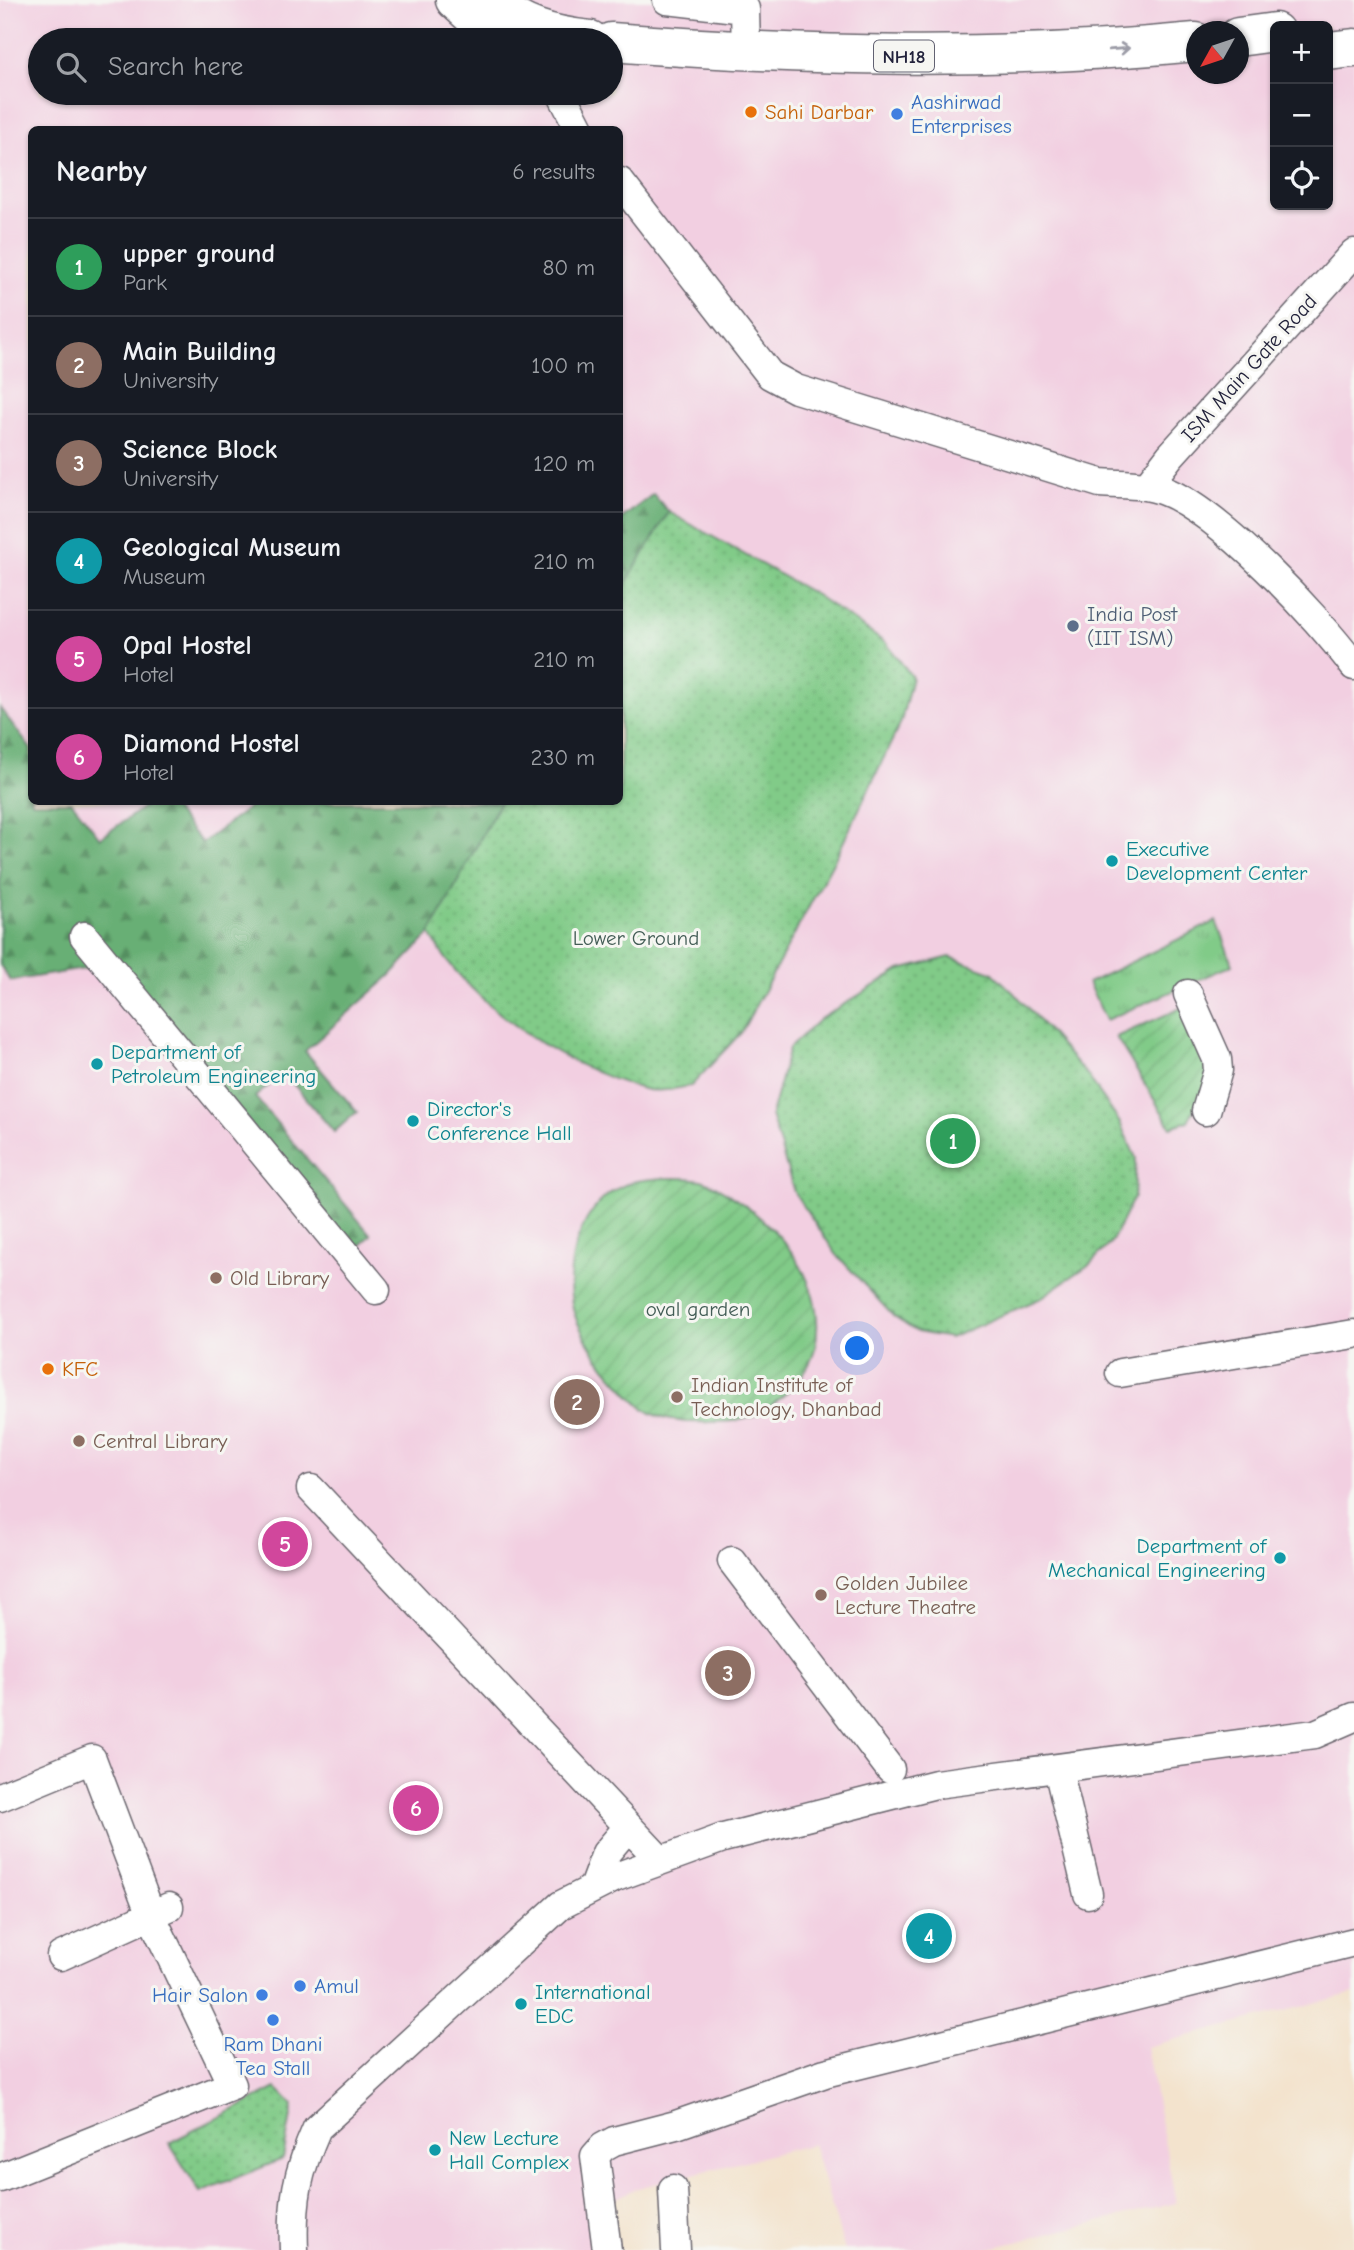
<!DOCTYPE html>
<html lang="en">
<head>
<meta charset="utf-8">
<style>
	:root { --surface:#171b24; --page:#20242c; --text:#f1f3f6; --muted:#9ea1a6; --line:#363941; --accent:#7c3aed }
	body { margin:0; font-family:"Comic Neue",sans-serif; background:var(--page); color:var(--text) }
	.controls { position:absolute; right:21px; top:21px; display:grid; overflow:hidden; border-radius:10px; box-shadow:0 2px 5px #0004 }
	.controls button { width:63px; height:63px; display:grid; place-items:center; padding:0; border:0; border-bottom:2px solid var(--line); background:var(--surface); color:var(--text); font:35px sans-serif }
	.compass { position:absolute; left:1186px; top:21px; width:63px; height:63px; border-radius:50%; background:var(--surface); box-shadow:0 2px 5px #0004; rotate:230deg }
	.you { position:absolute; left:858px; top:1349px; width:24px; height:24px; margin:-18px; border:5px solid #fff; border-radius:50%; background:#1a73e8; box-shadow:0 0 0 10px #1a73e833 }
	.badge { display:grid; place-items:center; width:46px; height:46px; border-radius:50%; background:var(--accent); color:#fff; font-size:23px; font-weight:700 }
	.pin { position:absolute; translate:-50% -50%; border:4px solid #fff; box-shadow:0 2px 7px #0006 }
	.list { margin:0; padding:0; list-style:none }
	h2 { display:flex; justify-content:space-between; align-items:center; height:91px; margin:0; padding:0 28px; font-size:30px }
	h2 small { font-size:23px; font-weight:400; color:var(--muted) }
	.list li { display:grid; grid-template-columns:46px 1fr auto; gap:21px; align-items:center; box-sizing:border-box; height:98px; padding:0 28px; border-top:2px solid var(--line) }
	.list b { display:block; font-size:26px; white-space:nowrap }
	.list p { margin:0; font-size:23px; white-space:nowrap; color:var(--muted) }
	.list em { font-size:23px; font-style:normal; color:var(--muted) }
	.icon { flex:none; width:38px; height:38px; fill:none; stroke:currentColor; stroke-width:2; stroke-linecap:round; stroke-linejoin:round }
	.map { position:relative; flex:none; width:1354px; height:2250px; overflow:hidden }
	.search { position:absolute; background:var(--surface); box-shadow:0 2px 5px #0004; left:28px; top:28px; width:595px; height:77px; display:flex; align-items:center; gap:18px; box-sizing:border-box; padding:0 24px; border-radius:38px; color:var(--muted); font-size:26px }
	.panel { position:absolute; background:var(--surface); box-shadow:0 2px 5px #0004; left:28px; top:126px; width:595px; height:679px; border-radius:10px }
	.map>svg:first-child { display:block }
</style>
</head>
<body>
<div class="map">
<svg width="1354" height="2250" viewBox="0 0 1354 2250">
	<defs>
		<pattern id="grass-tufts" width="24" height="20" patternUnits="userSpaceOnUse" patternTransform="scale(1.75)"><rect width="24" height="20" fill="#81cb88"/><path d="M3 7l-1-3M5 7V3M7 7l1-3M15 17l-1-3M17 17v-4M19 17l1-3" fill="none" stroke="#6fae76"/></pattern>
		<pattern id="forest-firs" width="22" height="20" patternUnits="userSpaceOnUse" patternTransform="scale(1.75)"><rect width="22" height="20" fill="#68af74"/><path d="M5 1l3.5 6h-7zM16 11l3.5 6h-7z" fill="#558e60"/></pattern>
		<pattern id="park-dots" width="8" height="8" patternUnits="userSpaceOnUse" patternTransform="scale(1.75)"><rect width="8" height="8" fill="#81cb88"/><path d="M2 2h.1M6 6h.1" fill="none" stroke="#6fae76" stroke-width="1.8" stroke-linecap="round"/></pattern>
		<pattern id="garden-furrows" width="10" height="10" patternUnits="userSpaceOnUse" patternTransform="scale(1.75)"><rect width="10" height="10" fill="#81cb88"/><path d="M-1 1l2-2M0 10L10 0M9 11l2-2" fill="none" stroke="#6fae76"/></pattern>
	</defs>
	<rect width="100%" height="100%" fill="#f6f6f2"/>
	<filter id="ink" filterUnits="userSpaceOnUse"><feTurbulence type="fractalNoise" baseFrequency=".0143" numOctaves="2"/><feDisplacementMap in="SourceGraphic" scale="14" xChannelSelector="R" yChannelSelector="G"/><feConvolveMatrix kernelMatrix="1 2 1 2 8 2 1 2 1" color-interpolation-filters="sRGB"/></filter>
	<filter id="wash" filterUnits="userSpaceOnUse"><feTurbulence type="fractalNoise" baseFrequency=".00686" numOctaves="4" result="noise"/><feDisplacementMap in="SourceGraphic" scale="28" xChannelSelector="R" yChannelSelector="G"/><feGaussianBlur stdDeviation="1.57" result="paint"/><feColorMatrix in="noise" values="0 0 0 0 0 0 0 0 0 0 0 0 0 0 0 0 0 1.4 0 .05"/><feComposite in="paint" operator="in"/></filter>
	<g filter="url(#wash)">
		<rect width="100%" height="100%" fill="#f3e3cd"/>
		<!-- built -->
		<path fill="#f2cfe1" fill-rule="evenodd" d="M0 0H1354V1993L1146 2047 1176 2203 982 2250H845L813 2144 634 2189 593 2211 599 2250H0ZM1275 26H1328V205H1275ZM1196 32H1238V74H1196ZM40 40H611V93H40ZM32 130H620V802H32Z"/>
		<!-- grass -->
		<path fill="url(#grass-tufts)" stroke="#527662" stroke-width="2" d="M1216 921 1233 965 1106 1020 1088 983Z"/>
		<!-- forest -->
		<g fill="url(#forest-firs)" stroke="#456858" stroke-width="2">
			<path d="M653 494 669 512 620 593V520Z"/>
			<path d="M0 708 31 749 32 802H72L100 838 151 802H167L202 843 256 802H500L430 934 390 976 305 1051 357 1112 334 1132 284 1073 255 1097 371 1235 352 1255 103 966 10 981 0 965Z"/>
		</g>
		<!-- park -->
		<g fill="url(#park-dots)" stroke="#527662" stroke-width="2">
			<path d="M669 512 816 595 887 644 912 677 901 722 840 849 741 1033 691 1086C677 1088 657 1093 643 1089 565 1067 470 1006 430 934L500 802H620V593Z"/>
			<path d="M950 957 992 972 1019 998 1088 1076 1120 1123 1136 1158 1134 1197 1112 1241 1090 1264 1039 1299 950 1338 917 1332 894 1317 836 1254 794 1192 771 1115 789 1048 820 1019 900 970Z"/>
			<path d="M276 2088 293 2105 283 2159 200 2192 169 2143Z"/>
		</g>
		<!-- garden -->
		<g fill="url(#garden-furrows)" stroke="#527662" stroke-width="2">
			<path d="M1183 1007 1214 1071 1188 1121 1171 1127 1116 1037Z"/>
			<path d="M664 1178C676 1178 690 1177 701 1180 716 1184 731 1196 743 1204 788 1237 827 1288 815 1348 810 1373 786 1394 767 1409 753 1421 728 1422 711 1422 693 1423 670 1422 653 1414 641 1408 627 1393 618 1382 601 1364 587 1344 577 1321 558 1274 579 1197 633 1182 642 1179 654 1179 664 1178Z"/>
		</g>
	</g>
	<g filter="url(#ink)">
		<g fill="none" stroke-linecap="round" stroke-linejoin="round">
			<!-- minor casing -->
			<g stroke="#6b666e" stroke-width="31">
				<g id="minor">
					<path d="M667 0 745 9 746 52"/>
					<path d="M561 93 580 130"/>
					<path d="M620 182 770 375 796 389 1100 483C1121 485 1144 483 1164 491 1219 512 1318 617 1354 666"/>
					<path d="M1147 486 1170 456 1354 253"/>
					<path d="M84 936 376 1290"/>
					<path d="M1188 994 1217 1059 1218 1070 1206 1111"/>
					<path d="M1120 1373 1354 1334"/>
					<path d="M311 1489 660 1860"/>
					<path d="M732 1561 890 1769"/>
					<path d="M1058 1769 1088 1894"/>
					<path d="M0 1797 92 1759 151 1915 232 2085 0 2178"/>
					<path d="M593 1888 606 1853 628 1827"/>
					<path d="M61 1956 169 1907"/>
					<path d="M673 2189 676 2250"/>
					<path d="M294 2250C292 2201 297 2173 317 2128L561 1905 616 1877 723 1838 936 1784 1315 1734 1354 1717"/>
					<path d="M607 2250 595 2156 603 2147 614 2141 676 2125 825 2073 1354 1942"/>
				</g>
			</g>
			<!-- highway casing -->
			<g stroke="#6b666e" stroke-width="41">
				<g id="highway">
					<path d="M455 0 499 40"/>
					<path d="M489 0C518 27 551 36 590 40"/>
					<path d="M1238 37 1275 32"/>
					<path d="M611 42C807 57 1001 61 1196 42"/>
					<path d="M1328 51 1354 48"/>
				</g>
			</g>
			<!-- minor -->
			<use href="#minor" stroke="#fff" stroke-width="28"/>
			<!-- highway -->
			<use href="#highway" stroke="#fff" stroke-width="38"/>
		</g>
		<!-- one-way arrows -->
		<defs><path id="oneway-shaft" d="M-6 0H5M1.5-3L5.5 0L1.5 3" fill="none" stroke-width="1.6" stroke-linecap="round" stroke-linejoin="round" transform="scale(1.75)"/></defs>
		<use stroke="#9c9ca7" href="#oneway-shaft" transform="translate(1119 49) rotate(-5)"/>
	</g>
	<!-- markers -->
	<g fill="#e8710a" stroke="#f6f6f2" stroke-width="2.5">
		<circle cx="751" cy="112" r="7"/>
		<circle cx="48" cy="1369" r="7"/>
	</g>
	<g fill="#3f7fe0" stroke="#f6f6f2" stroke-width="2.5">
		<circle cx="897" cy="114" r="7"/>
		<circle cx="300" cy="1986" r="7"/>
		<circle cx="262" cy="1995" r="7"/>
		<circle cx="273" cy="2020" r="7"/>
	</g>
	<circle fill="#5c6f8a" stroke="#f6f6f2" stroke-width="2.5" cx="1073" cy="626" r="7"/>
	<g fill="#0f9aa8" stroke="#f6f6f2" stroke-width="2.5">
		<circle cx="1112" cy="861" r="7"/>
		<circle cx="97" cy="1064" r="7"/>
		<circle cx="413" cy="1121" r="7"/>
		<circle cx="1280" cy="1558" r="7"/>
		<circle cx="521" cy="2004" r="7"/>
		<circle cx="435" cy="2150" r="7"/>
	</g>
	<g fill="#8d6e63" stroke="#f6f6f2" stroke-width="2.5">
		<circle cx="216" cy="1278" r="7"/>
		<circle cx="677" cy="1397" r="7"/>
		<circle cx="79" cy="1441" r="7"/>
		<circle cx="821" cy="1595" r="7"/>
	</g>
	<g text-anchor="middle" stroke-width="6" stroke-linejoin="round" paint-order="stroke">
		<!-- shield labels -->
		<rect fill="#f6f6f2" stroke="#626272" stroke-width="2" x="874" y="40.5" width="60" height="31" rx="5"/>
		<g font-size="19" font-weight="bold" fill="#22223b">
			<text x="904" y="63">NH18</text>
		</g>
		<!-- shop labels -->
		<g font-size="21" fill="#366cbe" stroke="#f6f6f2" text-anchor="start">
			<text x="911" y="109">Aashirwad<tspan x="911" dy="24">Enterprises</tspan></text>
			<text x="314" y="1993">Amul</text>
			<text x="248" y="2002" text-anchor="end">Hair Salon</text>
			<text x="273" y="2051" text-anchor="middle">Ram Dhani<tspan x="273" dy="24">Tea Stall</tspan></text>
		</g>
		<!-- food labels -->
		<g font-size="21" fill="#c56008" stroke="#f6f6f2" text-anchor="start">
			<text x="765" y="119">Sahi Darbar</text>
			<text x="62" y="1376">KFC</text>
		</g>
		<!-- street labels -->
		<g font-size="21" fill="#22223b" stroke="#f6f6f2">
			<text transform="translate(1249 368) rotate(-48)" y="7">ISM Main Gate Road</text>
		</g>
		<!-- service labels -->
		<g font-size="21" fill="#4e5e75" stroke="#f6f6f2" text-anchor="start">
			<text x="1087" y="621">India Post<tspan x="1087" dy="24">(IIT ISM)</tspan></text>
		</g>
		<!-- culture labels -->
		<g font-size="21" fill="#0d838f" stroke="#f6f6f2" text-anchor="start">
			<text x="1126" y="856">Executive<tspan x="1126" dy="24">Development Center</tspan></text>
			<text x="111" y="1059">Department of<tspan x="111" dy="24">Petroleum Engineering</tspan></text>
			<text x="427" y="1116">Director's<tspan x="427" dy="24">Conference Hall</tspan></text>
			<text x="1266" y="1553" text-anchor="end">Department of<tspan x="1266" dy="24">Mechanical Engineering</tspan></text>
			<text x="535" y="1999">International<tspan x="535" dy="24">EDC</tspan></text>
			<text x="449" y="2145">New Lecture<tspan x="449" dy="24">Hall Complex</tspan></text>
		</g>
		<!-- park labels -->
		<g font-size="21" fill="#435d56" stroke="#f6f6f2">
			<text x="636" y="945">Lower Ground</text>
			<text x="698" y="1316">oval garden</text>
		</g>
		<!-- education labels -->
		<g font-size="21" fill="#785e54" stroke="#f6f6f2" text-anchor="start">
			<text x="230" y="1285">Old Library</text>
			<text x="691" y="1392">Indian Institute of<tspan x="691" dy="24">Technology, Dhanbad</tspan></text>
			<text x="93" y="1448">Central Library</text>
			<text x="835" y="1590">Golden Jubilee<tspan x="835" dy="24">Lecture Theatre</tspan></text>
		</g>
	</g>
</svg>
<div class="controls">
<button>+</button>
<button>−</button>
<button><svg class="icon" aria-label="locate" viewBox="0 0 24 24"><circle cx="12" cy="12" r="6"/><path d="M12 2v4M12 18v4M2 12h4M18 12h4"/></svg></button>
</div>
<svg class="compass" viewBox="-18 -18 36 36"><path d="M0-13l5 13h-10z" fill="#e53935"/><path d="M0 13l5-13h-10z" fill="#9ea1a6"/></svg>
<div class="you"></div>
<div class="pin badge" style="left:953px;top:1141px;background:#2e9e5b">1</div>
<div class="pin badge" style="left:577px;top:1402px;background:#8d6e63">2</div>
<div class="pin badge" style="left:728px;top:1673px;background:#8d6e63">3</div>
<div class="pin badge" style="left:929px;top:1936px;background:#0f9aa8">4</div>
<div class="pin badge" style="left:285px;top:1544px;background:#d1479c">5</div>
<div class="pin badge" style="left:416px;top:1808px;background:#d1479c">6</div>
<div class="search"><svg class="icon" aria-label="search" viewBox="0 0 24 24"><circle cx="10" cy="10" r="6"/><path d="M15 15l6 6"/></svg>Search here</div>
<section class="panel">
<h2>Nearby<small>6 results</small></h2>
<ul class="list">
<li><span class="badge" style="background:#2e9e5b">1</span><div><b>upper ground</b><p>Park</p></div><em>80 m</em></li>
<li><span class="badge" style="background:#8d6e63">2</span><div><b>Main Building</b><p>University</p></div><em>100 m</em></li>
<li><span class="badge" style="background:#8d6e63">3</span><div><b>Science Block</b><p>University</p></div><em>120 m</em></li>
<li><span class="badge" style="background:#0f9aa8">4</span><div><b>Geological Museum</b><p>Museum</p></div><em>210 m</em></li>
<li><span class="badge" style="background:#d1479c">5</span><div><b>Opal Hostel</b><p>Hotel</p></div><em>210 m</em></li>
<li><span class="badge" style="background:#d1479c">6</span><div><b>Diamond Hostel</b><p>Hotel</p></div><em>230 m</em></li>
</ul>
</section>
</div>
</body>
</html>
